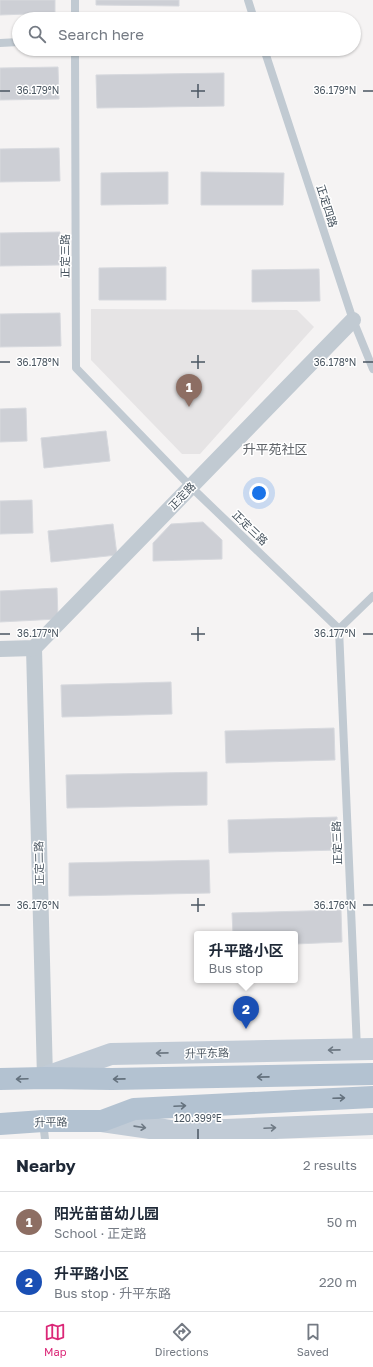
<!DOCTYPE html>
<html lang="en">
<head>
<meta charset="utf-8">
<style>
	:root { --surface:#fff; --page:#f2f2f3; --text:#1f2937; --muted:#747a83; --line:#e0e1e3; --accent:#db2777 }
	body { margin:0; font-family:"Golos Text","Noto Sans SC",sans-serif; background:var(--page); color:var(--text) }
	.you { position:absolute; left:259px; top:493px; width:14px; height:14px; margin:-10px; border:3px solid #fff; border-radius:50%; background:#1a73e8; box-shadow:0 0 0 6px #1a73e833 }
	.badge { display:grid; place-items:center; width:26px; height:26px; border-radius:50%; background:var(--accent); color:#fff; font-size:13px; font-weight:700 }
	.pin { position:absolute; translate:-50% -33px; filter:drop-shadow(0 1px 2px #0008) }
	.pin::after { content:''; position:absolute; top:21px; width:14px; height:12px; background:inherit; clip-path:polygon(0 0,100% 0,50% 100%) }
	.popup { position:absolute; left:194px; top:931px; width:104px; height:52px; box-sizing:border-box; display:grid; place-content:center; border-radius:4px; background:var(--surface); filter:drop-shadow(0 1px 3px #0005); font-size:13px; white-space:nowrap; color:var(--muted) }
	.popup b { font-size:15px; color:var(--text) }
	.popup::after { content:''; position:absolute; left:50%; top:100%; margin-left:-8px; border:8px solid transparent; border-top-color:var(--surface) }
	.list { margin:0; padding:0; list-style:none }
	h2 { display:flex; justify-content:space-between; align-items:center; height:52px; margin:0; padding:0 16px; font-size:17px }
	h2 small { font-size:13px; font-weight:400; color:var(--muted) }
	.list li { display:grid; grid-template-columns:26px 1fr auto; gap:12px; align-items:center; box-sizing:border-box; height:60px; padding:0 16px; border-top:1px solid var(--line) }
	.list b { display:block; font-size:15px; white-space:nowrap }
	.list p { margin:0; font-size:13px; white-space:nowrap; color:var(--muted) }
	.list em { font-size:13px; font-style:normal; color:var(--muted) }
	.icon { flex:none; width:22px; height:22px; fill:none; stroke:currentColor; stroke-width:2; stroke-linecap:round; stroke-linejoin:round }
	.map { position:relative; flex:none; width:373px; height:1139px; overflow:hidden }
	.search { position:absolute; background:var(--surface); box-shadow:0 1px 3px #0004; left:12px; right:12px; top:12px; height:44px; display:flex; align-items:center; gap:10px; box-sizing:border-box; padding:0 14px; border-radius:22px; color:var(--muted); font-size:15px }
	.sheet { height:172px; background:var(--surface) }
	nav { display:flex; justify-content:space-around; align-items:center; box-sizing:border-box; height:56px; border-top:1px solid var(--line); background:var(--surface); font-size:11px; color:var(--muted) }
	nav a { display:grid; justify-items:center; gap:2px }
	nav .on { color:var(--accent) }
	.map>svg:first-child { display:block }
</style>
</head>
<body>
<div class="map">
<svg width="373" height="1139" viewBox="0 0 373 1139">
	<rect width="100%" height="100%" fill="#f5f3f3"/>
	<!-- education -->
	<path fill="#e6e4e5" d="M91 309 297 310 314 327 200 454H182L91 360Z"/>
	<!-- building -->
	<g fill="#cdcfd5" stroke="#d7d9de">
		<path d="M0 0H55V13L0 15Z"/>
		<path d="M96 0H179V6L96 5Z"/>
		<path d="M58 67 59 99 0 100V68Z"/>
		<path d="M224 73V106L97 108 96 75Z"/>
		<path d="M59 148 60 181 0 182V149Z"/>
		<path d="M168 172V204L101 205V173Z"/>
		<path d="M201 172 284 173 283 205H201Z"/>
		<path d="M60 232V265L0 266V233Z"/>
		<path d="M166 267V300H99V268Z"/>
		<path d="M319 269 320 301 252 302V270Z"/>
		<path d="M60 313 61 346 0 347V314Z"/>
		<path d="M26 408 27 441 0 442V409Z"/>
		<path d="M106 431 110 461 44 468 41 438Z"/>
		<path d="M32 500 33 533 0 534V501Z"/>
		<path d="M203 522 222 540V559L153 561V543L171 524Z"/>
		<path d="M113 524 117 555 51 562 48 531Z"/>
		<path d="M57 588 58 619 0 622V591Z"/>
		<path d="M171 682 172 714 62 717 61 685Z"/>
		<path d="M334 728 335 760 226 763 225 731Z"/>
		<path d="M207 772V805L67 808 66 775Z"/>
		<path d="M337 817 338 850 229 853 228 820Z"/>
		<path d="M209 860 210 893 69 896V863Z"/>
		<path d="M341 910 342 942 295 944V934H233L232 913Z"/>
	</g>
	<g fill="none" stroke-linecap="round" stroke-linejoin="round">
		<!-- lane -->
		<g stroke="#c1cad2" stroke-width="8">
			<path d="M75 0V19"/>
			<path d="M248 0 254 19"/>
			<path d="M0 43 19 42"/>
			<path d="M75 49 76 368 191 487 339 629 357 1049"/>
			<path d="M264 49 353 320 373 369"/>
			<path d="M339 629 373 596"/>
			<path d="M43 1122 45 1139"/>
		</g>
		<!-- street -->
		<g stroke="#c1cad2" stroke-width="16">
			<path d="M34 648 45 1078"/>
			<path d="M0 649 34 648 353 320"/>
		</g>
		<!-- secondary -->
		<g stroke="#c1cbd6" stroke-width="22">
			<path d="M46 1077 111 1054 373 1049"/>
			<path d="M102 1121 177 1132 373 1124"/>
		</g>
		<!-- primary -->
		<g stroke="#b3c2d1" stroke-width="22">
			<path d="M0 1079 45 1078 112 1079 373 1074"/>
			<path d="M0 1124 43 1121H102L134 1109 373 1097"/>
		</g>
	</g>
	<!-- one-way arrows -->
	<defs><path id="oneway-shaft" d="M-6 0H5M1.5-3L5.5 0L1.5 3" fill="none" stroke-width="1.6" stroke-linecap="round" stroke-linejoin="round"/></defs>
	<g stroke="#6e7984">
		<use href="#oneway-shaft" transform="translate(334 1050) rotate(179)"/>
		<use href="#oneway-shaft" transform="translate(162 1053) rotate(179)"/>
		<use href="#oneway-shaft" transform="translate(140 1127) rotate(8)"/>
		<use href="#oneway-shaft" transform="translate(270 1128) rotate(-3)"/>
	</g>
	<g stroke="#64717d">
		<use href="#oneway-shaft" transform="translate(263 1077) rotate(179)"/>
		<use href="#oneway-shaft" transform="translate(22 1079) rotate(178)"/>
		<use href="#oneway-shaft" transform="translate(119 1079) rotate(179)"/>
		<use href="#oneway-shaft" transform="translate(339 1098) rotate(-2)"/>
		<use href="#oneway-shaft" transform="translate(180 1106) rotate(-3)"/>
	</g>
	<!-- ticks -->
	<path fill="none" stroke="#4a5661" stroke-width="1.5" d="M198 84V98M0 91H10M191 91H205M363 91H373M198 355V369M0 362H10M191 362H205M363 362H373M198 627V641M0 634H10M191 634H205M363 634H373M198 898V912M0 905H10M191 905H205M363 905H373M198 1129V1139"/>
	<g text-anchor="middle" stroke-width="3" stroke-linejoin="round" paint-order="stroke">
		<!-- street labels -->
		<g font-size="11" fill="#4a5661" stroke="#fff">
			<text transform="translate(327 206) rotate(72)" y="4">正定四路</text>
			<text transform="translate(65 256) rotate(-90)" y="4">正定三路</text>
			<text transform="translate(182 496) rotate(-46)" y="4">正定路</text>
			<text transform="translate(250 528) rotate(44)" y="4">正定三路</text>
			<text transform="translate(337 843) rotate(-92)" y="4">正定三路</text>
			<text transform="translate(39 863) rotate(-91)" y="4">正定二路</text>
			<text transform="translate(207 1053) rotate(-1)" y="4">升平东路</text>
			<text transform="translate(51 1122) rotate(-1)" y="4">升平路</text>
		</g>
		<!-- quarter labels -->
		<g font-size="13" fill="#5f6368" stroke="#fff">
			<text x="275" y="454">升平苑社区</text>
		</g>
	</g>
	<g font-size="10" text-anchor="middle" fill="#4a5661" stroke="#fff" stroke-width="3" stroke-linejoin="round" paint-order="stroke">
		<text x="38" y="94">36.179°N</text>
		<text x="335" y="94">36.179°N</text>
		<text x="38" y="366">36.178°N</text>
		<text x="335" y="366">36.178°N</text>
		<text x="38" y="637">36.177°N</text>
		<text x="335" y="637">36.177°N</text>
		<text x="38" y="909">36.176°N</text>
		<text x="335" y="909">36.176°N</text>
		<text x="198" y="1122">120.399°E</text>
	</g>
</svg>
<div class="you"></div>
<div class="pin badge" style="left:189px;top:407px;background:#8d6e63">1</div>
<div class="pin badge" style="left:246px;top:1029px;background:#1a4fb4">2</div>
<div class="popup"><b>升平路小区</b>Bus stop</div>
<div class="search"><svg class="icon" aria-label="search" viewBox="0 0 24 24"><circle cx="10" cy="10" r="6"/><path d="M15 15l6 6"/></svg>Search here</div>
</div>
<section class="sheet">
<h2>Nearby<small>2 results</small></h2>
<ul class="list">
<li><span class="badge" style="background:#8d6e63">1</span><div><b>阳光苗苗幼儿园</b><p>School · 正定路</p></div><em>50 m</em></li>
<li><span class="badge" style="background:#1a4fb4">2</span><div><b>升平路小区</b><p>Bus stop · 升平东路</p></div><em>220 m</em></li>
</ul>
</section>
<nav>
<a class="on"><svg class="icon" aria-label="map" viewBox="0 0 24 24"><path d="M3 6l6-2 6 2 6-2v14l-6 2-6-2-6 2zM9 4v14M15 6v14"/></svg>Map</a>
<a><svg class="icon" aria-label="directions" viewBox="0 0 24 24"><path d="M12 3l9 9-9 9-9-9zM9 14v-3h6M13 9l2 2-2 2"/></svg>Directions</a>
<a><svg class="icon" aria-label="saved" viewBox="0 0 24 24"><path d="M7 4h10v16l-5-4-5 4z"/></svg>Saved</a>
</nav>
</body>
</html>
